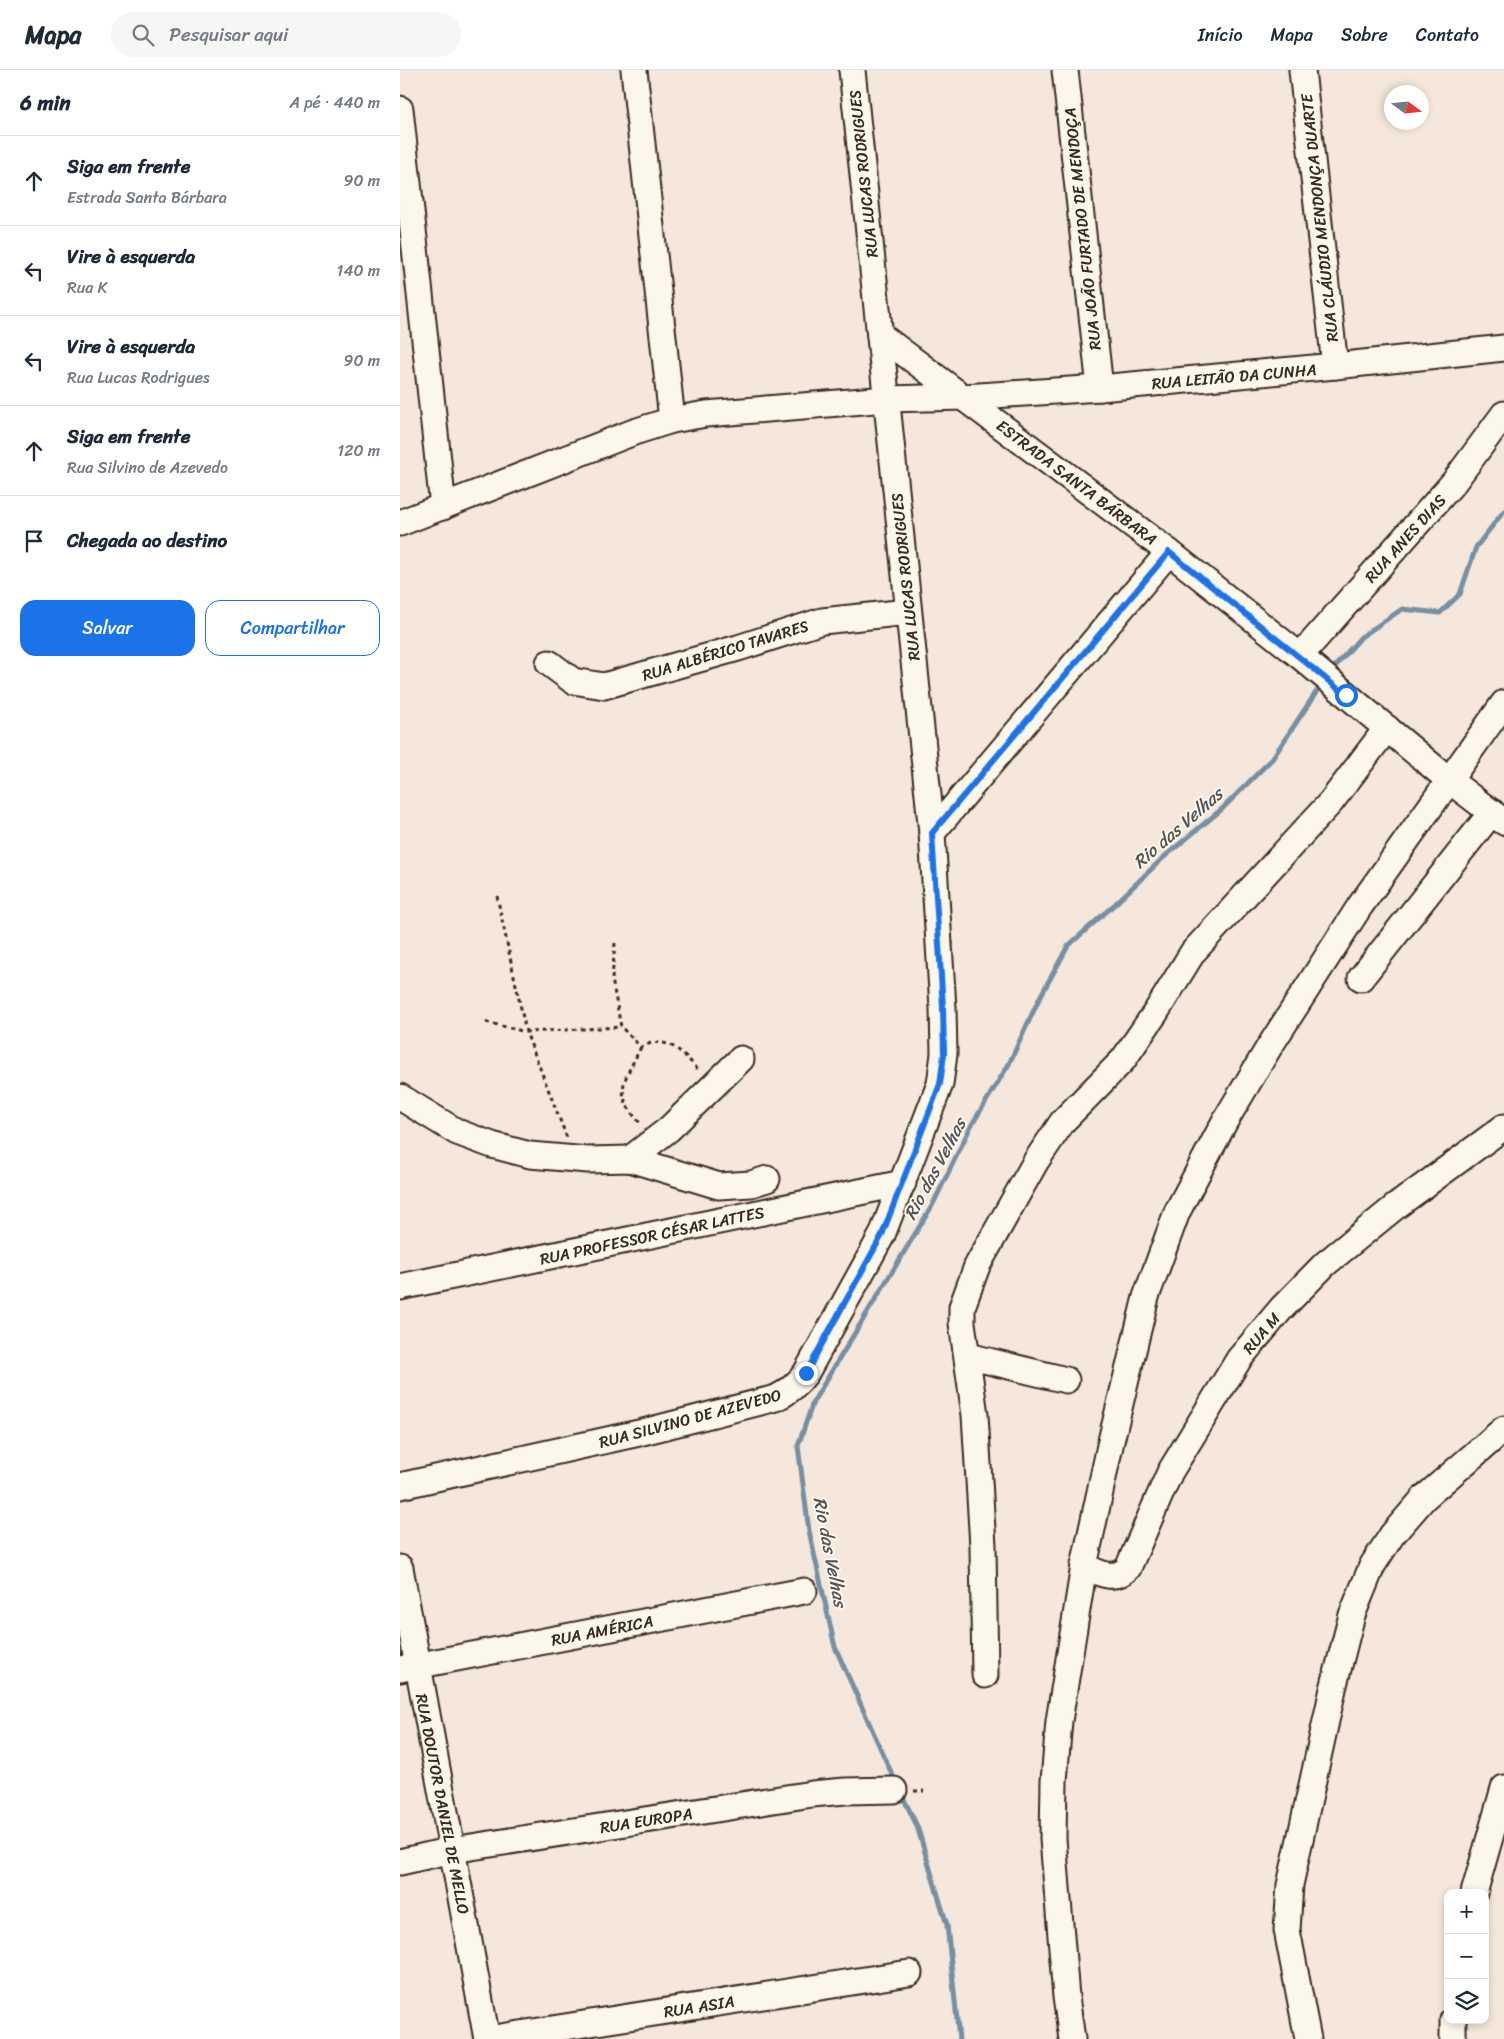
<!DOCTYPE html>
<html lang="pt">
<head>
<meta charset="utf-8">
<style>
	:root { --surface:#fff; --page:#f6f6f7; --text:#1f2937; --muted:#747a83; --line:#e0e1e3; --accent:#1a73e8 }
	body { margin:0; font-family:Sriracha,sans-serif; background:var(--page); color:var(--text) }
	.controls { position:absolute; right:15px; bottom:15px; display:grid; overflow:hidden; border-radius:10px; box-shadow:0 2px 8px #0003 }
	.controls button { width:45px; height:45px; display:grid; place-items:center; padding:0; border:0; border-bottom:1px solid var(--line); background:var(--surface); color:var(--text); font:25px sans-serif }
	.compass { position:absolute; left:984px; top:15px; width:45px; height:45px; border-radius:50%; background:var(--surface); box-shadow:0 2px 8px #0003; rotate:105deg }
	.stop { position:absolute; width:15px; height:15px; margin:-11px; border:4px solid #1a73e8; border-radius:50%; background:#fff }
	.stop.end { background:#1a73e8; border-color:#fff; box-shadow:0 1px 5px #0008 }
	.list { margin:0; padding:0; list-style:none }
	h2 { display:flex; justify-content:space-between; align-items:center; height:65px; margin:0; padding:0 20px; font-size:21px }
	h2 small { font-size:16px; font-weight:400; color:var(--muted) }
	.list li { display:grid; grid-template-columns:32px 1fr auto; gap:15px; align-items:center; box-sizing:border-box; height:90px; padding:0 20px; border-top:1px solid var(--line) }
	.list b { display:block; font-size:19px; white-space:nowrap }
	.list p { margin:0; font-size:16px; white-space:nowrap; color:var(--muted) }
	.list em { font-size:16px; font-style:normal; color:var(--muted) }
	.actions { display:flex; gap:10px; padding:15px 20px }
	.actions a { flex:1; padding:11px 0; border:1px solid var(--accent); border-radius:15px; text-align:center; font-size:18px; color:var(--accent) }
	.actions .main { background:var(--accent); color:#fff }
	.icon { flex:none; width:28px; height:28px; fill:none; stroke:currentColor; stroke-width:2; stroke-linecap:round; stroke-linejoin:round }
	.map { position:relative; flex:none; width:1104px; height:1969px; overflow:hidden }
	header { display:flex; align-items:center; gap:30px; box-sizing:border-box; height:70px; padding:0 25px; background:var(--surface); border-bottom:1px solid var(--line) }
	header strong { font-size:24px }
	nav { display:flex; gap:28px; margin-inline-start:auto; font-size:18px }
	.search { width:350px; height:45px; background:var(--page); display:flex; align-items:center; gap:12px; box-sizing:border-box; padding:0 18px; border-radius:28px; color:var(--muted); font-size:19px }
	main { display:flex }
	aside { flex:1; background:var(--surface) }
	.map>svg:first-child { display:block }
</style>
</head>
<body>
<header>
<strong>Mapa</strong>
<div class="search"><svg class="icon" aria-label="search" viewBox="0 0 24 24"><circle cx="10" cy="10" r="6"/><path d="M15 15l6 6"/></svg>Pesquisar aqui</div>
<nav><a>Início</a><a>Mapa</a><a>Sobre</a><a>Contato</a></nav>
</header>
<main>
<aside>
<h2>6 min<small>A pé · 440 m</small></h2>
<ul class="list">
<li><svg class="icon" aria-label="ahead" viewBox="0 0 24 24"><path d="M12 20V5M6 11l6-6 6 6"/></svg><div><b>Siga em frente</b><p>Estrada Santa Bárbara</p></div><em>90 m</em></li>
<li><svg class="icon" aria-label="left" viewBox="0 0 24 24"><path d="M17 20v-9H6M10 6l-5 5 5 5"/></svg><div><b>Vire à esquerda</b><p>Rua K</p></div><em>140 m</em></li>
<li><svg class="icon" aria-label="left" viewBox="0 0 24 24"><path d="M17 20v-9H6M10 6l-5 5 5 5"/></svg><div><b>Vire à esquerda</b><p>Rua Lucas Rodrigues</p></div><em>90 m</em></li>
<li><svg class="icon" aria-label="ahead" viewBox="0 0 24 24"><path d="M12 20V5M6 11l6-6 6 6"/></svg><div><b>Siga em frente</b><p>Rua Silvino de Azevedo</p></div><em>120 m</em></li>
<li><svg class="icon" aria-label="arrive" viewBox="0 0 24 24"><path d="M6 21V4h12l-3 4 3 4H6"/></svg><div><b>Chegada ao destino</b></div></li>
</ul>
<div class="actions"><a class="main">Salvar</a><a>Compartilhar</a></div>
</aside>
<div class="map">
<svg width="1104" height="1969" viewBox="0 0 1104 1969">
	<rect width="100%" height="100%" fill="#f5e7db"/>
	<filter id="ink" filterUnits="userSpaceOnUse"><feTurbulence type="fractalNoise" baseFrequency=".02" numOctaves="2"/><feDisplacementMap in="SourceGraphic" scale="10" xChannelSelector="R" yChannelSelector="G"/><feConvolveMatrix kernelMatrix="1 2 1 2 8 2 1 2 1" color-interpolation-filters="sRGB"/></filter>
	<g filter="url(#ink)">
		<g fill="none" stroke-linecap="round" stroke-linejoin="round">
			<!-- stream -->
			<g stroke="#778fa3" stroke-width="5">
				<path d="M931 601 961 567 1002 539 1040 543 1060 524 1076 477 1104 441"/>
				<path d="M496 1713 435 1577 409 1461 398 1376 413 1332 532 1136 571 1056 609 994 639 929 668 876 715 834 764 787 822 739 872 689 923 612"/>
				<path d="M501 1723 517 1756 547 1855 559 1969"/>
			</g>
			<!-- minor casing -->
			<g stroke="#3b2a1e" stroke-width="29">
				<g id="minor">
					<path d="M234 0 272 350"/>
					<path d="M665 0 700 318"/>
					<path d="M902 0 935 296"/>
					<path d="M0 39 43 437"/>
					<path d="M480 265 769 482 900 586 1050 711 1104 752"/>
					<path d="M0 453 234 362 272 350 306 344 487 329 564 327 700 318 935 296 1104 278"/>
					<path d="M900 586 1054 412 1104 344"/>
					<path d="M149 593 173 611 204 616 338 578 422 551 508 542"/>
					<path d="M532 763 769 482"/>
					<path d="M961 908 1092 742"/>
					<path d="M0 1027 57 1062 92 1075 130 1085 188 1090 230 1089 319 1116 351 1114 367 1109"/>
					<path d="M230 1089 269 1059 341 989"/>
					<path d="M0 1217 503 1113"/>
					<path d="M568 1286 666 1310"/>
					<path d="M0 1416 239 1363 376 1328C389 1322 397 1315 406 1303L482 1165 540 1014 544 984 543 938 532 763 452 0"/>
					<path d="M684 1496C699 1503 714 1512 728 1498L770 1402 839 1289 881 1239 925 1194 995 1137 1104 1057"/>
					<path d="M0 1498 87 1969"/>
					<path d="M0 1599 404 1521"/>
					<path d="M585 1605 583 1476 575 1345 562 1253V1237L577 1196 636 1091 663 1051 723 990 756 942 793 882 931 732 987 658"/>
					<path d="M0 1792 52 1780 412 1724 445 1721 494 1720"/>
					<path d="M1074 1823 1104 1718"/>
					<path d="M1053 1950V1969"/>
					<path d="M88 1969 509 1903"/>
					<path d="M672 1969 666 1927 653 1769 654 1711 659 1651 684 1496 711 1371 746 1227 777 1142 825 1051 868 979 960 836 1104 633"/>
					<path d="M908 1969 887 1860 890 1815 933 1619 952 1545 972 1496 992 1465 1024 1428 1104 1359"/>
				</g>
			</g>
			<!-- path -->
			<g stroke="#3b2a1e" stroke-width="3" stroke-dasharray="4 4" stroke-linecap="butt">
				<path d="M97 826 126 962 167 1068"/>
				<path d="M215 873 212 909 221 957 241 977C268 963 284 984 300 1002"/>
				<path d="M86 952 126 962 221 957"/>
				<path d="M241 977C224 1012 211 1022 242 1055"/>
				<path d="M514 1721H524"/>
			</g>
			<!-- minor -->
			<use href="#minor" stroke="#fbf7ec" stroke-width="25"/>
		</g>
	</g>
	<g fill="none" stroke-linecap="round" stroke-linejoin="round" filter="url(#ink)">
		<!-- route -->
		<path stroke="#1a73e8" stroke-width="6" d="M406 1303 482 1165 540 1014 544 984 543 938 532 763 769 482 946 625"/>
	</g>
	<g text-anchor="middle" stroke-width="4" stroke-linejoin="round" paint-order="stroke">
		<!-- street labels -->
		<g font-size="16" fill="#3b2a1e" stroke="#fbf7ec">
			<text transform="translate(463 104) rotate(-96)" y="6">RUA LUCAS RODRIGUES</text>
			<text transform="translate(919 148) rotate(-96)" y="6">RUA CLÁUDIO MENDONÇA DUARTE</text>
			<text transform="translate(682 159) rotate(-96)" y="6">RUA JOÃO FURTADO DE MENDOÇA</text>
			<text transform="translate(834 306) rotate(-5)" y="6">RUA LEITÃO DA CUNHA</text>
			<text transform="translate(677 412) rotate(37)" y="6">ESTRADA SANTA BÁRBARA</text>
			<text transform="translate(1005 468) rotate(-48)" y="6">RUA ANES DIAS</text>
			<text transform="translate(505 507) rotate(-96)" y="6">RUA LUCAS RODRIGUES</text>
			<text transform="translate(325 580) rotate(-17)" y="6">RUA ALBÉRICO TAVARES</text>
			<text transform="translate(252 1165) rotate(-12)" y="6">RUA PROFESSOR CÉSAR LATTES</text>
			<text transform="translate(861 1263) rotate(-50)" y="6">RUA M</text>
			<text transform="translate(290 1348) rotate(-15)" y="6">RUA SILVINO DE AZEVEDO</text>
			<text transform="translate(202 1560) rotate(-11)" y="6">RUA AMÉRICA</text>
			<text transform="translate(43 1734) rotate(79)" y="6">RUA DOUTOR DANIEL DE MELLO</text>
			<text transform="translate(246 1750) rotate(-9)" y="6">RUA EUROPA</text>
			<text transform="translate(299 1936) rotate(-9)" y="6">RUA ASIA</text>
		</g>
		<!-- water labels -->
		<g font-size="18" font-style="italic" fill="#545456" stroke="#fbf7ec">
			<text transform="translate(778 758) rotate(-41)" y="6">Rio das Velhas</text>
			<text transform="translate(535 1099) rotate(-62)" y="6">Rio das Velhas</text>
			<text transform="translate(430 1482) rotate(79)" y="6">Rio das Velhas</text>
		</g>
	</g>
</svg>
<div class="controls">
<button>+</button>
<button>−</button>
<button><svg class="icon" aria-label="layers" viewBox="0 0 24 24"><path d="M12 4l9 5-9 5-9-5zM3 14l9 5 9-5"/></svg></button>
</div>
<svg class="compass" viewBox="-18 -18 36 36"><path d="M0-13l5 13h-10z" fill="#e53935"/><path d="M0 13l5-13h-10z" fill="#747a83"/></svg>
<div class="stop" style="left:946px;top:625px"></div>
<div class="stop end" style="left:406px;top:1303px"></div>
</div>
</main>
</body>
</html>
